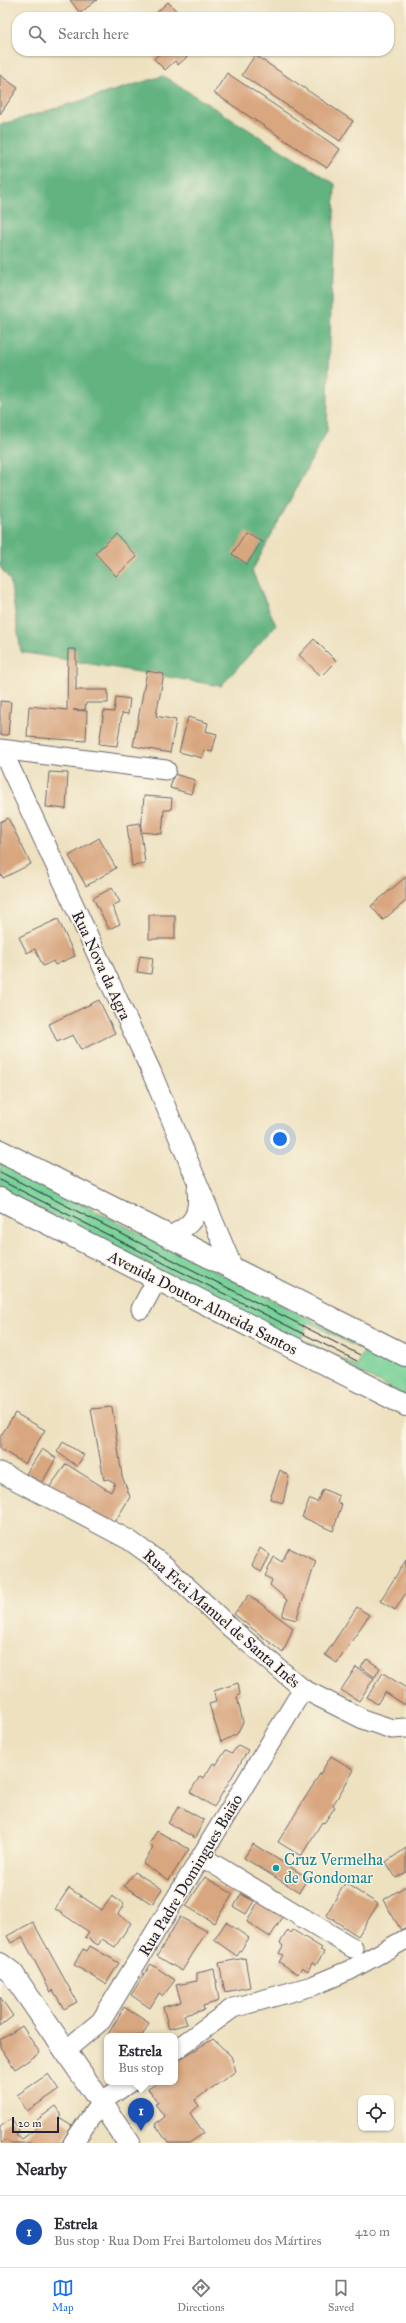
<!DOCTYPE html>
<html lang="en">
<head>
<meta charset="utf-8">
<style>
	:root { --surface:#fff; --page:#f2f2f3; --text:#2b2b33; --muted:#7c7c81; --line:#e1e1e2; --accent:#1a73e8 }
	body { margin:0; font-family:"IM FELL Great Primer",serif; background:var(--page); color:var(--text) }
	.controls { position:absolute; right:12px; bottom:12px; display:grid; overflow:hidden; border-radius:8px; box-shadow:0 1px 3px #0004 }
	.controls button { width:36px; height:36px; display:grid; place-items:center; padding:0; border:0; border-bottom:1px solid var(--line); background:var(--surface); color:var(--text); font:20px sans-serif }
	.scale { position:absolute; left:12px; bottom:10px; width:47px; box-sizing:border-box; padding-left:4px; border:2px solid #22223b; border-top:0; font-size:11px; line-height:14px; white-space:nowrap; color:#22223b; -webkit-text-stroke:3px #fcf5e5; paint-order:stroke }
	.you { position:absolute; left:280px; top:1139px; width:14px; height:14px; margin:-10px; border:3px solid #fff; border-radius:50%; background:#1a73e8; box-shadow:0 0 0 6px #1a73e833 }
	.badge { display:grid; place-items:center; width:26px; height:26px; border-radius:50%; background:var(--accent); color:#fff; font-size:13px; font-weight:700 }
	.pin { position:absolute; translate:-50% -33px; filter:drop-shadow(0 1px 2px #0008) }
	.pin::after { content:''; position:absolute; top:21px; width:14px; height:12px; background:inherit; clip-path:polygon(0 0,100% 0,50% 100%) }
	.popup { position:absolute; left:104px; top:2033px; width:74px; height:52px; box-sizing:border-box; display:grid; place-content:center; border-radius:8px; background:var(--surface); filter:drop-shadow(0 1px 3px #0005); font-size:13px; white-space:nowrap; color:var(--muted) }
	.popup b { font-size:15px; color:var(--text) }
	.popup::after { content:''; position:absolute; left:50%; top:100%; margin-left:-8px; border:8px solid transparent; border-top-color:var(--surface) }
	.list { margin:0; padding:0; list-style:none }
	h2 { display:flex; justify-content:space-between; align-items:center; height:52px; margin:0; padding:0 16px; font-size:17px }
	h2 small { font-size:13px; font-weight:400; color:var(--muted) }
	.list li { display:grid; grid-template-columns:26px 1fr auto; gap:12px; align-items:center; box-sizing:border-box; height:72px; padding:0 16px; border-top:1px solid var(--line) }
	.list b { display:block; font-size:15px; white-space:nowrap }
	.list p { margin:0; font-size:13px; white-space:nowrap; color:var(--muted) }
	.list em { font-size:13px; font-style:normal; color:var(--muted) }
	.icon { flex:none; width:22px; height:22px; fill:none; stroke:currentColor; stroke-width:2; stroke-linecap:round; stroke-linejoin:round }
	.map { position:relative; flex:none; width:406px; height:2143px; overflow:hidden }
	.search { position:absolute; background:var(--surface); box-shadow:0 1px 3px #0004; left:12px; right:12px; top:12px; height:44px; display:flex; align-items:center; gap:10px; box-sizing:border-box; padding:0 14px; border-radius:16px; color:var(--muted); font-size:15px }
	.sheet { height:124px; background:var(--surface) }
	nav { display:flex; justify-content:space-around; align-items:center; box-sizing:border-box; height:56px; border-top:1px solid var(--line); background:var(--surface); font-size:11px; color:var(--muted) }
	nav a { display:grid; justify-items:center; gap:2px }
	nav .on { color:var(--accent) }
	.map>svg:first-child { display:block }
</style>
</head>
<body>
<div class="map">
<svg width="406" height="2143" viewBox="0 0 406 2143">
	<rect width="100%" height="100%" fill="#fcf5e5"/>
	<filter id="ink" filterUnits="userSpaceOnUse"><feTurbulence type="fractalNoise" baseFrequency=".025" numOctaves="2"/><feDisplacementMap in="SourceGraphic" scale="8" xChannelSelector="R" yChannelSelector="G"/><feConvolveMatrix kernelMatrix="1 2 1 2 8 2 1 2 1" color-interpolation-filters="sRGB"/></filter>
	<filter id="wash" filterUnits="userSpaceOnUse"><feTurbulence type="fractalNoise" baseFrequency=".012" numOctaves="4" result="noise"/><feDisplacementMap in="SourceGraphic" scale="16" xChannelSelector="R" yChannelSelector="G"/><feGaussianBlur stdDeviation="0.9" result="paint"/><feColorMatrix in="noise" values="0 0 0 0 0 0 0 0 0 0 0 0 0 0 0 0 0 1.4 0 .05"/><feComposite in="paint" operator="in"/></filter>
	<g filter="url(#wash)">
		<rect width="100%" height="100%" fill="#ede1c0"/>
		<!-- green -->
		<path fill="#78d197" stroke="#4d7a69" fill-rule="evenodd" d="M0 1163 406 1367V1396L0 1189ZM309 1322 364 1351 357 1367 301 1339Z"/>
		<!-- forest -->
		<path fill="#62b380" stroke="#426a5e" d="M163 76 335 184 327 431 252 571 276 625 221 686 21 652 10 580 0 567V125Z"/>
		<g id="blocks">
			<!-- building -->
			<g fill="#d8a67f">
				<path d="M70 0H97L80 13Z"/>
				<path d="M168 2 182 17H152Z"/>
				<path d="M154 51H183L188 56 178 65 175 61 165 70 154 59 158 55Z"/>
				<path d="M255 55 353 121 340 141 242 75Z"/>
				<path d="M227 73 340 149 327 168 214 93Z"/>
				<path d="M0 75 18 88 0 114Z"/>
				<path d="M246 532 262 541 247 564 232 554Z"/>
				<path d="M116 534 137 557 116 576 95 553Z"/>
				<path d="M314 639 336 661 321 676 299 655Z"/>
				<path d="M68 649H76V690H108V703H86L85 710H73L87 711 86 741 27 737 29 706 67 710Z"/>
				<path d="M147 671 164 674 156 716 176 720 170 753 133 746Z"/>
				<path d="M116 697 130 699 128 714 122 713 117 746 99 744 104 711 114 712Z"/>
				<path d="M0 701 11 702 8 735H0Z"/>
				<path d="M188 717 208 723 206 731 217 734 212 752 204 750 202 758 179 752Z"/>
				<path d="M49 772 68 773 66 809 46 807Z"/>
				<path d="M174 774 195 780 191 794 170 788Z"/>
				<path d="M144 796 172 798 171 810H164L162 834 141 832 145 864 132 866 127 825 140 823 141 831Z"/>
				<path d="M8 818 31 864 3 878 0 873V822Z"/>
				<path d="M99 838 116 868 86 886 69 856Z"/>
				<path d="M406 877V901L383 920 371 906Z"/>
				<path d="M112 888 120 902 112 906 120 924 109 929 93 898Z"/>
				<rect x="149" y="915" width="26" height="24"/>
				<path d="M58 919 75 956 55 965 53 961 43 966 35 949 27 953 19 937Z"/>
				<path d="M140 956 153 958 151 974 137 972Z"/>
				<path d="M99 1000 115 1033 81 1050 73 1035 57 1042 49 1024Z"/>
				<path d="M112 1407 122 1476 130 1497 113 1525 49 1488 66 1464 111 1492 115 1483 108 1479 104 1480 91 1409Z"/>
				<path d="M15 1413 45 1430 25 1464 0 1449V1437Z"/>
				<path d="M63 1442 84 1455 77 1466 57 1452Z"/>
				<path d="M42 1449 56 1458 42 1483 26 1474Z"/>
				<path d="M280 1470 289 1476 283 1503 270 1499Z"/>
				<path d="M323 1489 339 1496 337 1502 342 1504 333 1531 302 1517 310 1499 317 1502Z"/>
				<path d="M260 1548 270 1555 261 1572 252 1565Z"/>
				<path d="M289 1548 316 1561 296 1620 282 1616 287 1600 270 1585 272 1580 265 1576 274 1557 282 1562Z"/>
				<path d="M406 1560V1593L395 1610 380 1601Z"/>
				<path d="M249 1595 293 1628 283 1653 234 1614Z"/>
				<path d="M357 1607 369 1615 337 1663 325 1655Z"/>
				<path d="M367 1659 380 1668 375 1677 361 1667Z"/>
				<path d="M356 1667 374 1678 359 1701 341 1690Z"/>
				<path d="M383 1673 406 1688 405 1705 385 1692 377 1704 367 1697Z"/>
				<path d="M238 1683 240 1694 237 1697 243 1722 237 1734 221 1742 209 1704 216 1702 214 1691Z"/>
				<path d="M238 1745 248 1750 214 1807 190 1792 200 1776 204 1778 213 1763 216 1765 226 1750 232 1753Z"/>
				<path d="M331 1756 354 1770 333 1805 335 1807 324 1823 322 1822 301 1856 278 1842Z"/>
				<path d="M179 1806 204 1820 195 1838 168 1823Z"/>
				<path d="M157 1831 189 1849 169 1880 143 1864 153 1848 149 1844Z"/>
				<path d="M253 1844 308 1878 299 1892 244 1858Z"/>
				<path d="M406 1848V1872L396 1878 386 1862Z"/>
				<path d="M135 1872 162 1889 152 1904 124 1886Z"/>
				<path d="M205 1877 233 1894 214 1923 186 1906Z"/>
				<path d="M345 1883 378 1904 358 1936 326 1915Z"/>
				<path d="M406 1886V1927L401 1930 383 1900Z"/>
				<path d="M69 1888 102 1910 112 1896 124 1904 118 1914 131 1923 115 1947 102 1939 98 1945 85 1937 89 1932 55 1909Z"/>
				<path d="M241 1894 254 1901 246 1914 234 1907Z"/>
				<path d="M258 1902 283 1917 270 1937 247 1922Z"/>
				<path d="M180 1917 207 1931 182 1971 157 1956Z"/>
				<path d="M33 1922 77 2002 64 2009 53 1990 51 1992 22 1937 11 1943 7 1936Z"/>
				<path d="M226 1922 249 1938 237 1956 214 1940Z"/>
				<path d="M288 1930 291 1933 293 1930 322 1948 320 1950 324 1952 316 1965 312 1963 308 1971 302 1967 298 1974 279 1962 283 1955 279 1953 283 1946 280 1943Z"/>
				<path d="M90 1946 119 1963 106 1984 74 1965 83 1949 87 1951Z"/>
				<path d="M245 1958 250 1987 225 1992 219 1963Z"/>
				<path d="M151 1964 175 1980 163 1996 159 1993 150 2008 131 1995Z"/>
				<path d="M214 1969 219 2001 203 2006 204 2010 184 2015 187 2024 169 2029 163 2007 181 2002 176 1985 197 1981V1973Z"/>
				<path d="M0 1997 13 2016 0 2026Z"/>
				<path d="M124 2007 149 2023 142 2036H107Z"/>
				<path d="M22 2026 40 2053 15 2069 0 2047V2040Z"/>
				<path d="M213 2039 231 2056 236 2071 195 2100 199 2106 190 2113 204 2133 189 2143H168L155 2124 165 2117 155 2104 158 2103 148 2089 159 2082H175V2062Z"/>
				<path d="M48 2074 59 2090 27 2111 17 2095Z"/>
				<path d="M56 2106 61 2113 59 2118 72 2126 62 2143H9L7 2140 0 2143V2127L11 2119 19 2130 16 2134 22 2139 37 2128 33 2123Z"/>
			</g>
		</g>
	</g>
	<g filter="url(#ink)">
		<use href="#blocks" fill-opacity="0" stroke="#69656a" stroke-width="1"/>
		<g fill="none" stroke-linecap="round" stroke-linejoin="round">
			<!-- minor casing -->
			<g stroke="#69656a" stroke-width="21">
				<g id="minor">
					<path d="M0 749 166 770"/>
					<path d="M2 750 151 1071 233 1268"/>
					<path d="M168 1237C193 1225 200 1217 197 1189"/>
					<path d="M141 1309 157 1279"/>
					<path d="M0 1472 129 1540 164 1565 232 1629 303 1689 365 1720 392 1729 406 1728"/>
					<path d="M202 1857 353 1948"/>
					<path d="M66 2050 101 2021 303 1689"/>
					<path d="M175 2050 233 2008 312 1986 350 1970 406 1939"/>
					<path d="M73 2143 101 2102 130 2082"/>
				</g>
			</g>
			<!-- secondary casing -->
			<g stroke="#69656a" stroke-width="24">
				<g id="secondary">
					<path d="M0 1151 406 1356"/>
					<path d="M0 1199 406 1405"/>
					<path d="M0 1964 12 1973 129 2143"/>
				</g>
			</g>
			<!-- minor -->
			<use href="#minor" stroke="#fff" stroke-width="19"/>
			<!-- secondary -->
			<use href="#secondary" stroke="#fff" stroke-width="22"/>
			<!-- tram -->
			<g stroke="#22223b" stroke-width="1">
				<path d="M0 1172 360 1355"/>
				<path d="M0 1180 357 1361"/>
			</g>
		</g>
	</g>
	<!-- markers -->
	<circle fill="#0f9aa8" stroke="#fcf5e5" stroke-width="1.5" cx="276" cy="1868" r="4"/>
	<g text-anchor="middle" stroke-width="3" stroke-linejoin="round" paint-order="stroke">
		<!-- street labels -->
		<g font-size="16" fill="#22223b" stroke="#fcf5e5">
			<text transform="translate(102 965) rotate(65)" y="6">Rua Nova da Agra</text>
			<text transform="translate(203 1302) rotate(27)" y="6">Avenida Doutor Almeida Santos</text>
			<text transform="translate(222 1618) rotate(41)" y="6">Rua Frei Manuel de Santa Inês</text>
			<text transform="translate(190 1875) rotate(-59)" y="6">Rua Padre Domingues Baião</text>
		</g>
		<!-- culture labels -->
		<g font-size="16" fill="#0d838f" stroke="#fcf5e5" text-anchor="start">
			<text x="284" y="1865">Cruz Vermelha<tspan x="284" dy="18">de Gondomar</tspan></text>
		</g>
	</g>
</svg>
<div class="controls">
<button><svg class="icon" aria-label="locate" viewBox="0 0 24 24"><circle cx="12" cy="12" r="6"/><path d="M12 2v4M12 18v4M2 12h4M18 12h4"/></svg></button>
</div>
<div class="scale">20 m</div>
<div class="you"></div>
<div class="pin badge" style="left:141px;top:2131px;background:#1a4fb4">1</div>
<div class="popup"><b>Estrela</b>Bus stop</div>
<div class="search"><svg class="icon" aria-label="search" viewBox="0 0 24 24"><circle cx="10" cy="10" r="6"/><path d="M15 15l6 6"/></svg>Search here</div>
</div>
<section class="sheet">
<h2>Nearby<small></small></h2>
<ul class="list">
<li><span class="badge" style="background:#1a4fb4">1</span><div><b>Estrela</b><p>Bus stop · Rua Dom Frei Bartolomeu dos Mártires</p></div><em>420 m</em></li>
</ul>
</section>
<nav>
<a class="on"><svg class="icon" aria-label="map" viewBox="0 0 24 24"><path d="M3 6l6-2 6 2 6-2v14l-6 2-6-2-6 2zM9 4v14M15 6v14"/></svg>Map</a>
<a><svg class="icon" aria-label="directions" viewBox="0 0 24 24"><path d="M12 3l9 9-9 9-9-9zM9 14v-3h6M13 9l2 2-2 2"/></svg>Directions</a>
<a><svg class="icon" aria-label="saved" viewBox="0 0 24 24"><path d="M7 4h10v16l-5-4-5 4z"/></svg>Saved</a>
</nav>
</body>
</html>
